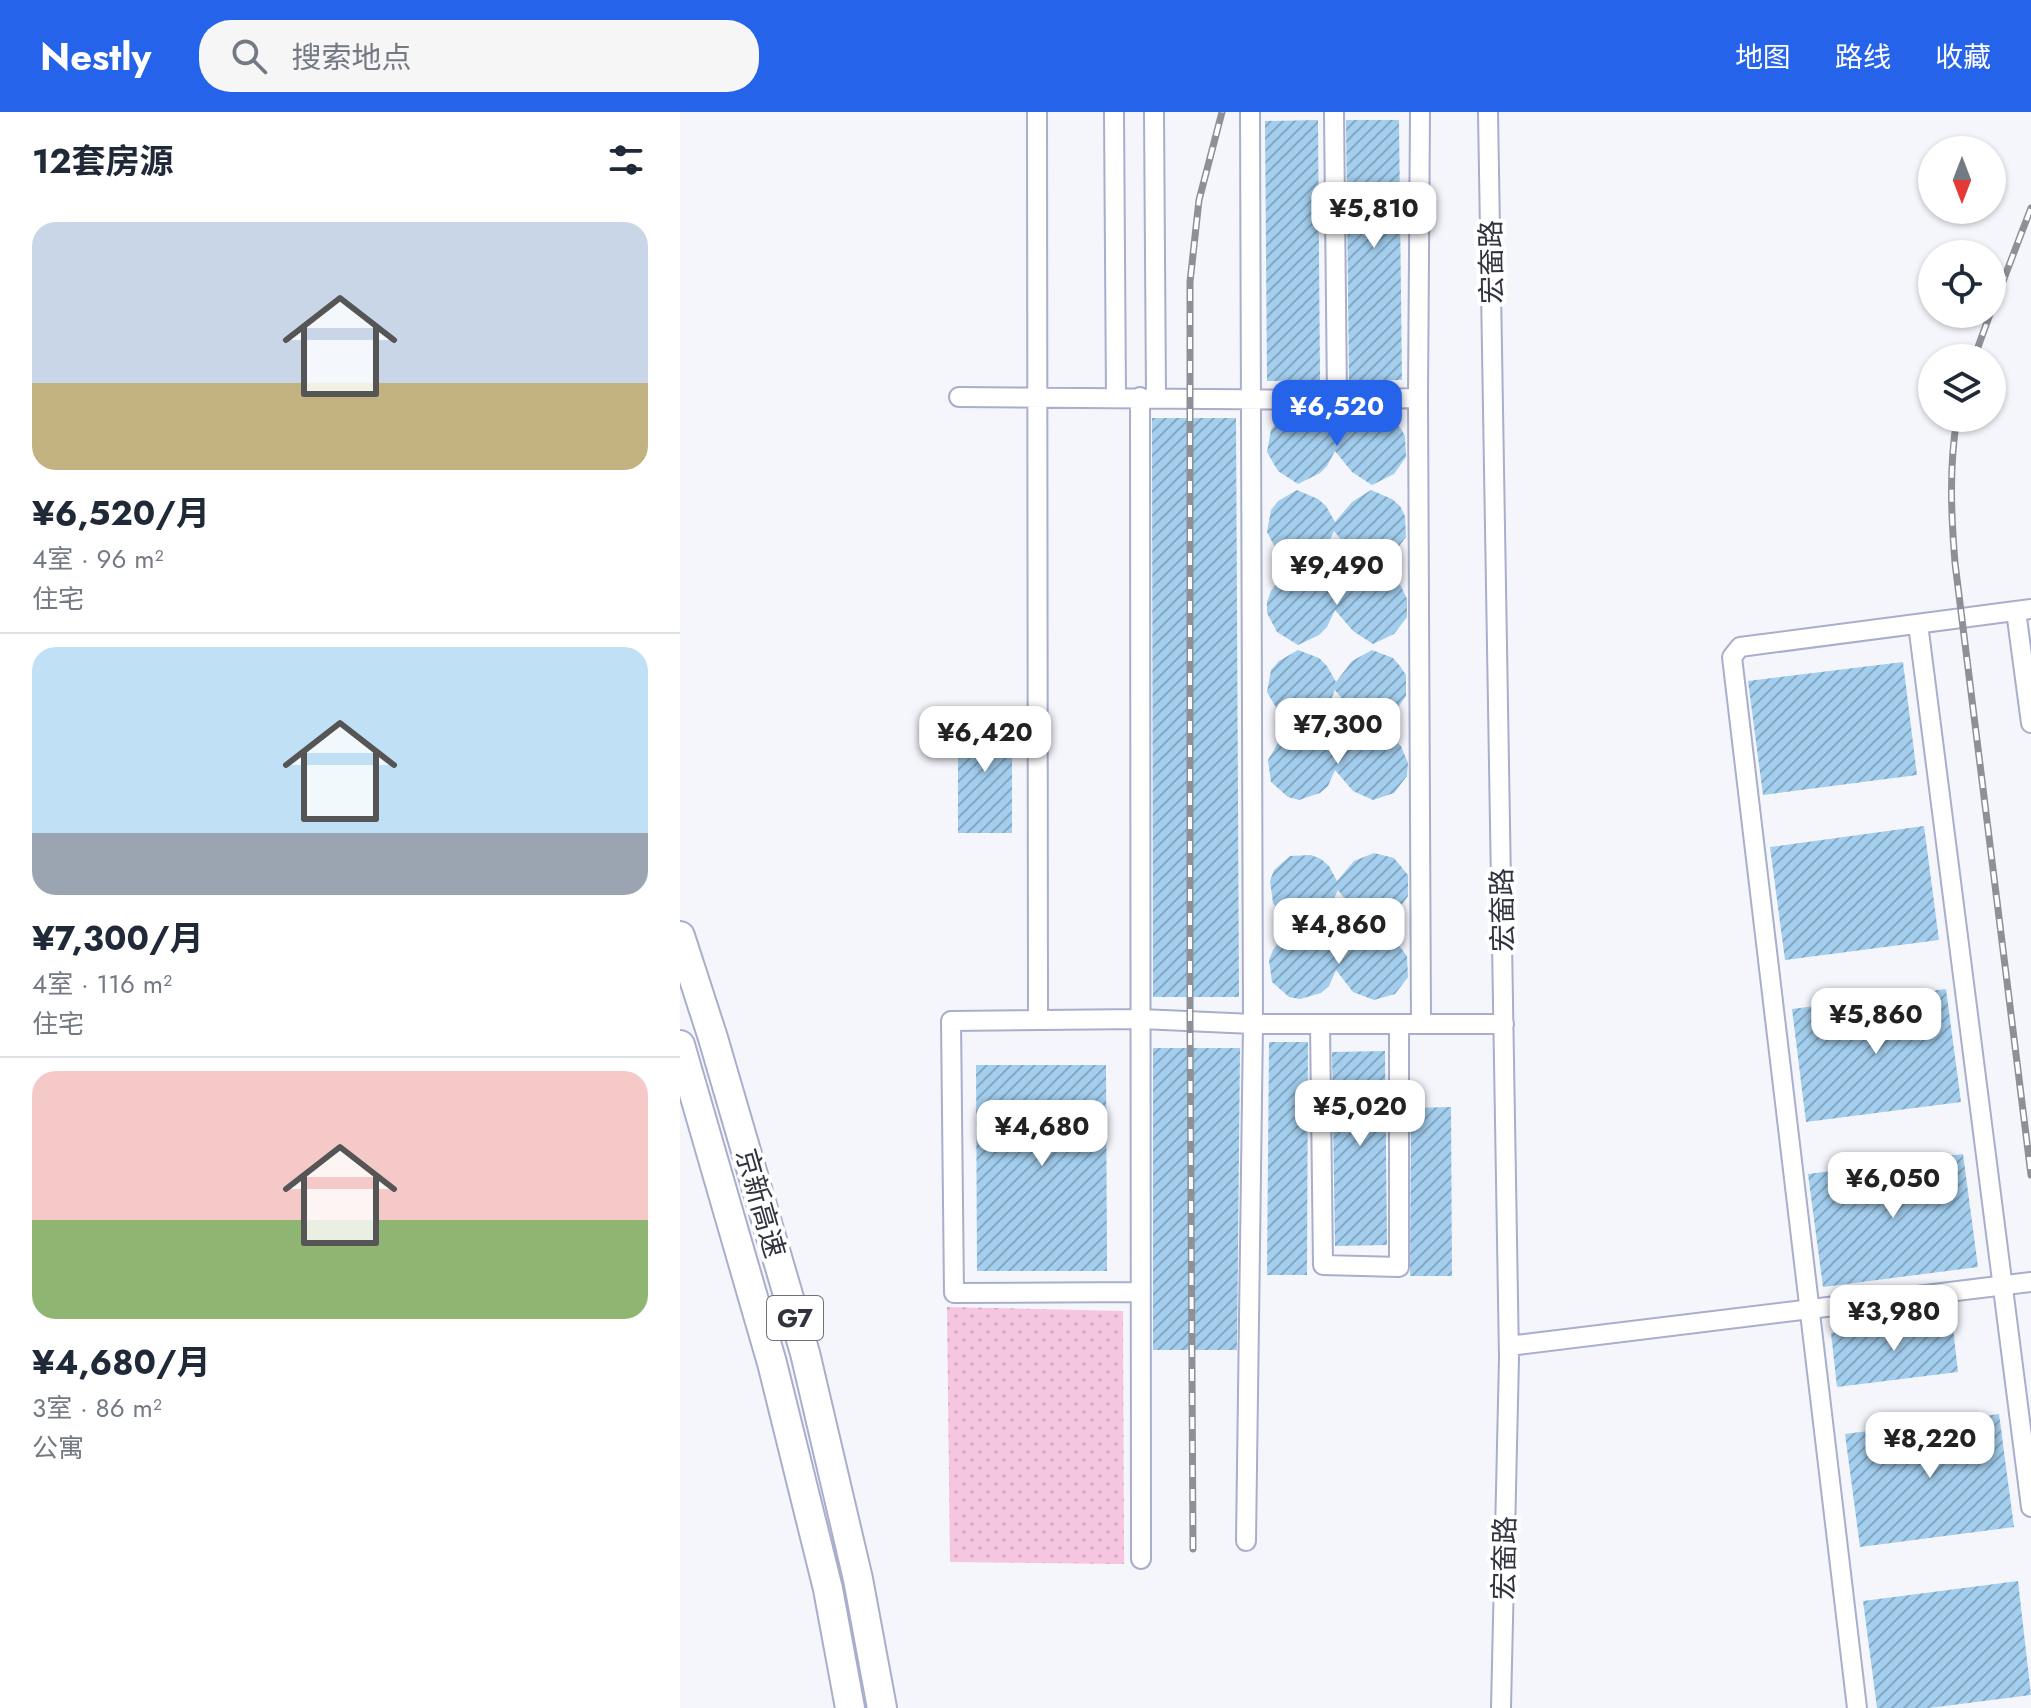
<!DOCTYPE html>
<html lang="zh">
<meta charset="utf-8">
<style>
:root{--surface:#fff;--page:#f6f6f7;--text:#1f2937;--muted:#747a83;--line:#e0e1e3;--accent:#2563eb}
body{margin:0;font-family:Jost,"Noto Sans SC",sans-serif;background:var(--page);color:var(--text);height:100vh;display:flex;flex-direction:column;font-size:30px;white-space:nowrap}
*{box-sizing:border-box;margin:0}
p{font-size:26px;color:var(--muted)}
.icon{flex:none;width:44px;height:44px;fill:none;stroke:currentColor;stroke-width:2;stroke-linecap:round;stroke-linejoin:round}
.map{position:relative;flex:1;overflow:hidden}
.side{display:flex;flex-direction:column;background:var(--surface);width:680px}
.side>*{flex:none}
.needle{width:52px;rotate:180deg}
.tools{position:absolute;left:1238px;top:24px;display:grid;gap:16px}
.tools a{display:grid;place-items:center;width:88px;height:88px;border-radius:50%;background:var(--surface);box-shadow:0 2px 6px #0004;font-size:40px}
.price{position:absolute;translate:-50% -68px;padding:0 18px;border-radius:16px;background:#fff;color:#222;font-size:26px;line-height:52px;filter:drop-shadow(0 2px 4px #0008)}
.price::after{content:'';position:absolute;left:50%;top:48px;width:24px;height:18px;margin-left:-12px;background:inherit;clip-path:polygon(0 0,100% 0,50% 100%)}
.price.active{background:var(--accent);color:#fff}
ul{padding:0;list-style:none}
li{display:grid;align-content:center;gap:16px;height:424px;padding:0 32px}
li+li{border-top:2px solid var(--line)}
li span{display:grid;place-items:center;height:248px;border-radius:24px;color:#555}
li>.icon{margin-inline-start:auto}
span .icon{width:144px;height:144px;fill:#fffc;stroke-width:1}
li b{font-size:34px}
h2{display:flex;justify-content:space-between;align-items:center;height:96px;padding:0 32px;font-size:34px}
header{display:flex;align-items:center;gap:48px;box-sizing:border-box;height:112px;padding:0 40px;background:var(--accent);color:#fff}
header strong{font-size:38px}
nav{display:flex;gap:44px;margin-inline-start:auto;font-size:28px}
.search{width:560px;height:72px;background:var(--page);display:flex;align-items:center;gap:20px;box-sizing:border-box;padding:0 28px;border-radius:32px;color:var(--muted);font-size:30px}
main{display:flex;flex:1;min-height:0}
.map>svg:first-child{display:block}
.grass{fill:url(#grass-dots)}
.building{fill:url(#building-hatch)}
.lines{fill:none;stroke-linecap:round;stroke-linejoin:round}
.minor-casing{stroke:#a8aecb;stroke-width:22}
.highway-casing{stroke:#a8aecb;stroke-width:32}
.minor{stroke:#fff;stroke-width:18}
.highway{stroke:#fff;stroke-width:28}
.rail-casing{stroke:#8e9098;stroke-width:7}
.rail{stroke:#fff;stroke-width:4;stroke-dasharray:12;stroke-linecap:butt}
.labels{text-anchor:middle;stroke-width:8;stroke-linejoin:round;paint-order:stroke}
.shield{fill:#fff;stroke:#6f7179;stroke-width:2}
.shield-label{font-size:26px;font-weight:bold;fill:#31343f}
.street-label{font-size:28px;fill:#31343f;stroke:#fff}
</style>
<header>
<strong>Nestly</strong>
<div class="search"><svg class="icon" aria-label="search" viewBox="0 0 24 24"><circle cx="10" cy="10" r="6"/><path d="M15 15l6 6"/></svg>搜索地点</div>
<nav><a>地图</a><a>路线</a><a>收藏</a></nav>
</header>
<main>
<section class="side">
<h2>12套房源<svg class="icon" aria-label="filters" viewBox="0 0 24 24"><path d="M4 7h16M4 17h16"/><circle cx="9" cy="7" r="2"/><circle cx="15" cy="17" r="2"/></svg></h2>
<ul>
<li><span style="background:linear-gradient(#c9d6e8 65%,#c2b280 0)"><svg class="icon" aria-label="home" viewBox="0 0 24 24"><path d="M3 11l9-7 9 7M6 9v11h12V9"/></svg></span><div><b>¥6,520/月</b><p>4室 · 96 m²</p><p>住宅</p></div></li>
<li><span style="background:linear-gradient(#bfe0f5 75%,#9aa5b1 0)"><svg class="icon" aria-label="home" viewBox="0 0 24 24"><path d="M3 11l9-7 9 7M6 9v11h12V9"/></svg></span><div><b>¥7,300/月</b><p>4室 · 116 m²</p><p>住宅</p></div></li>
<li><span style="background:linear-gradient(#f6c9c9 60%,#8fb573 0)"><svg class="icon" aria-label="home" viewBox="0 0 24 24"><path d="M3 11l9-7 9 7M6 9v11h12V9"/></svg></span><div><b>¥4,680/月</b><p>3室 · 86 m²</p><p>公寓</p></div></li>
</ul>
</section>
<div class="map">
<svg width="1351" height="1596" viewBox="0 0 1351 1596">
<defs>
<pattern id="grass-dots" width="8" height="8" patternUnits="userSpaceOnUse" patternTransform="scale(2)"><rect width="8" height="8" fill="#f6c6e0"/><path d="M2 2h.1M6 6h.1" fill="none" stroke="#d3abc1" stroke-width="1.8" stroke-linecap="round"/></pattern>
<pattern id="building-hatch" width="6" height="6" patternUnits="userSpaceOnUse" patternTransform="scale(2)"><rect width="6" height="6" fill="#a3ceee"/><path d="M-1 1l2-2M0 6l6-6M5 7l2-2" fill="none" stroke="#85a8c2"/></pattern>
</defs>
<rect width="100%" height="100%" fill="#f5f6fc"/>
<path class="grass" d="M 267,1195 L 443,1199 L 444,1452 L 270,1450 Z"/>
<path class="building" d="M 638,8 L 640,268 L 587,269 L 585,9 Z
M 666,8 L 719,8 L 722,268 L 669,268 Z
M 618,302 L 638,307 L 646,314 L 655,330 L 672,310 L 681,304 L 702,303 L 720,315 L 725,324 L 726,345 L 714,362 L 692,373 L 672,360 L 655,339 L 647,354 L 640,361 L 618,372 L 598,359 L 587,340 L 591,318 L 598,309 Z
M 472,306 L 556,306 L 559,885 L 473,885 Z
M 617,378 L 638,387 L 646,394 L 655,410 L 672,390 L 691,378 L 712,387 L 720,394 L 725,404 L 726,425 L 713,442 L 692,452 L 671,440 L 654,419 L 647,434 L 639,442 L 617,452 L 597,439 L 587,420 L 591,398 L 598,389 Z
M 618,458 L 638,468 L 646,475 L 655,491 L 673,469 L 692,458 L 713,467 L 721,474 L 727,487 L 727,505 L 714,522 L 693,532 L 673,519 L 655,498 L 647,515 L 639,523 L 618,533 L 597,520 L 587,501 L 587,490 L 591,479 L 598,470 Z
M 618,538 L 639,546 L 647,554 L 656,570 L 672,549 L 692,538 L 713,546 L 720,554 L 726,563 L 726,584 L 714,601 L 692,612 L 672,599 L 655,578 L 648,594 L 640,601 L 619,612 L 598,599 L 587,580 L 591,558 L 599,549 Z
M 1223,550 L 1237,663 L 1083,683 L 1068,569 Z
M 278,603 L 332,603 L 332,721 L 278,721 Z
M 618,618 L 639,627 L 647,634 L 656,650 L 673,629 L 692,618 L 713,627 L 721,634 L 728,651 L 727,664 L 714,681 L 693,688 L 673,679 L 655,658 L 648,674 L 640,681 L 619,688 L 608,685 L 591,670 L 588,648 L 599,629 Z
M 1244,714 L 1259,828 L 1105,848 L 1090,735 Z
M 694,741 L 714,746 L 728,763 L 728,784 L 716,801 L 694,812 L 674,799 L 658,778 L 650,794 L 642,802 L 621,812 L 600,800 L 593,791 L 590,769 L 594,758 L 610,744 L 631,743 L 641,747 L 649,754 L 657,769 L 674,749 Z
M 619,817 L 640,826 L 648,834 L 657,850 L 674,830 L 693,818 L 714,827 L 727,844 L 728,865 L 715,882 L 694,888 L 673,880 L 656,858 L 649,874 L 641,881 L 620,887 L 609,885 L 592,870 L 589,848 L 593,838 L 600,829 Z
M 1266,877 L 1281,990 L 1126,1010 L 1112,897 Z
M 589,930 L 628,930 L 627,1163 L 587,1163 Z
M 473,936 L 560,936 L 557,1238 L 473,1238 Z
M 705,939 L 707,1133 L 655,1134 L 652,940 Z
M 296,953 L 426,953 L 427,1159 L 297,1159 Z
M 771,995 L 772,1164 L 730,1164 L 731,996 Z
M 1283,1042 L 1298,1155 L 1143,1175 L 1128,1062 Z
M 1272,1207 L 1278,1260 L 1157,1275 L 1151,1221 Z
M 1319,1302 L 1334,1415 L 1180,1435 L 1165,1322 Z
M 1338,1469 L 1351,1583 L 1249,1596 L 1197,1596 L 1183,1489 Z"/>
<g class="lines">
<defs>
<path id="minor" d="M 357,0 L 358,908
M 434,0 L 436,286
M 474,0 L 476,285
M 654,0 L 657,288
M 740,0 L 738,286 L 741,912
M 808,0 L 829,1246 L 821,1596
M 279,285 L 657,288 L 738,286
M 460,285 L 461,1447
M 1336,499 L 1351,611
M 1238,512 L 1351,1395
M 640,912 L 643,1153 L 719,1155 L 719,912
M 460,1180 L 274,1181 L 271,909 L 461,907 L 573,912 L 824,912
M 829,1234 L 1351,1170
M 566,1429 L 573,912 L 570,0
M 1177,1596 L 1052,545 L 1060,535 L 1351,497"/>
<path id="highway" d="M 0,824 L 33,926 L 125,1241 L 178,1467 L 202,1596
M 0,933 L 92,1251 L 148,1477 L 170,1596"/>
</defs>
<use href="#minor" class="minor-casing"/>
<use href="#highway" class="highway-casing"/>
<use href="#minor" class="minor"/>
<use href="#highway" class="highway"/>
<defs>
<path id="rail" d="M 1312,198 L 1351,96
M 1294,246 L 1310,202
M 1277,306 C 1269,355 1271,401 1275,451 L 1351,1063
M 513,1437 L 510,908 L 510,170 L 519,88 L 542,0"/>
</defs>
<use href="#rail" class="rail-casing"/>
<use href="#rail" class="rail"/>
</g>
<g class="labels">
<rect class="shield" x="87" y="1184" width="56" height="44" rx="6"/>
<g class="shield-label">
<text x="115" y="1215">G7</text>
</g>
<g class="street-label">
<text transform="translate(811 150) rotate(-91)" y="10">宏奤路</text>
<text transform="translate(822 798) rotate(-91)" y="10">宏奤路</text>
<text transform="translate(81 1091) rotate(74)" y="10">京新高速</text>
<text transform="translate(824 1446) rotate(-89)" y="10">宏奤路</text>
</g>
</g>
</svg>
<div class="tools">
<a><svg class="needle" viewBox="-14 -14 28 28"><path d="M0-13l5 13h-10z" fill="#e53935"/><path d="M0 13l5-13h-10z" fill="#747a83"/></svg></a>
<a><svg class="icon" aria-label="locate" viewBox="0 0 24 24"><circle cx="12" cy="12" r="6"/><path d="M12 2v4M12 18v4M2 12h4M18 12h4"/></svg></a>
<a><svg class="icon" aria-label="layers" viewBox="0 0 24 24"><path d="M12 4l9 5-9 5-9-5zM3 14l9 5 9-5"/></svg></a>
</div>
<b class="price" style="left:694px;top:138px">¥5,810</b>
<b class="price active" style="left:657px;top:336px">¥6,520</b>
<b class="price" style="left:657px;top:495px">¥9,490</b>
<b class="price" style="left:658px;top:654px">¥7,300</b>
<b class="price" style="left:305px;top:662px">¥6,420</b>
<b class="price" style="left:659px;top:854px">¥4,860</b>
<b class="price" style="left:1196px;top:944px">¥5,860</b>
<b class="price" style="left:680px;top:1036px">¥5,020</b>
<b class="price" style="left:362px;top:1056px">¥4,680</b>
<b class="price" style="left:1213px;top:1108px">¥6,050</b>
<b class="price" style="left:1214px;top:1241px">¥3,980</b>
<b class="price" style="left:1250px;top:1368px">¥8,220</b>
</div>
</main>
